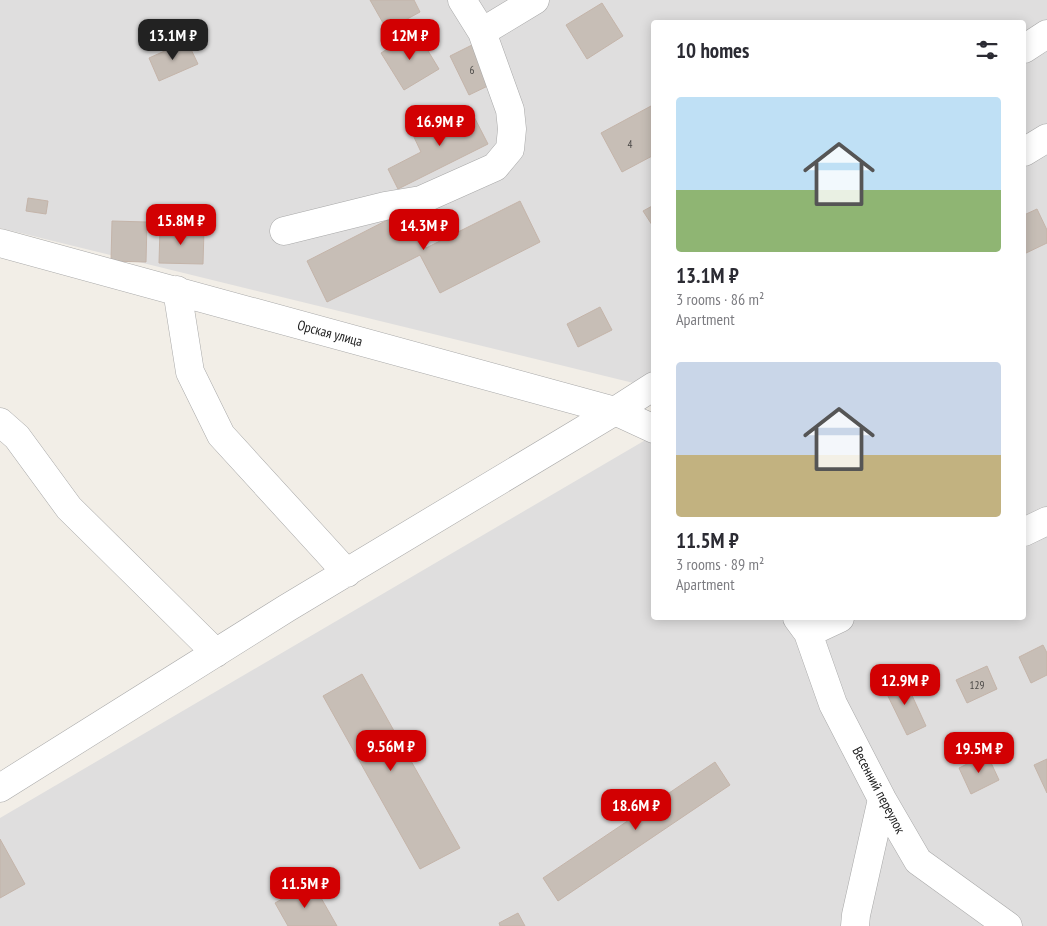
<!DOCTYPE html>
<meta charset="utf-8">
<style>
:root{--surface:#fff;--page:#f2f2f3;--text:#2b2b33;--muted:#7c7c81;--accent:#d20002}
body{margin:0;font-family:"PT Sans Narrow",sans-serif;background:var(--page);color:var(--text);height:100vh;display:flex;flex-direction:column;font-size:19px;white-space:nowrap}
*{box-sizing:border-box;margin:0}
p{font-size:16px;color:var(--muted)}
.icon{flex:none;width:28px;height:28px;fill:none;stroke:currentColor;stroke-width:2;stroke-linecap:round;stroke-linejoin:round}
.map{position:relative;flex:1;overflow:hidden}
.drawer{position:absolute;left:651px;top:20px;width:375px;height:600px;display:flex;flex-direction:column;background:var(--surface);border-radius:5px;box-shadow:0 2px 12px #0003}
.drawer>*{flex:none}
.price{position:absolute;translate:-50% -42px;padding:0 11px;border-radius:10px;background:var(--accent);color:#fff;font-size:16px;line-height:32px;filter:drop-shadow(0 1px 2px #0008)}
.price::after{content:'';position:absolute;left:50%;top:30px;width:15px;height:11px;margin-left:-8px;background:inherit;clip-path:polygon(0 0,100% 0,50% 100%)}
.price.on{background:#222;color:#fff}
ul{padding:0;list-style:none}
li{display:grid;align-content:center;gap:10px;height:265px;padding:0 25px}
li span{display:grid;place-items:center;height:155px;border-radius:5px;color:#555}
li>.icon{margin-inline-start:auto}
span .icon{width:90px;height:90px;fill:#fffc;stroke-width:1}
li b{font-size:21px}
h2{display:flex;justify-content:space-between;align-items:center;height:60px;padding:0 25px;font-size:21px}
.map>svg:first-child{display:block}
.residential{fill:#dfdede}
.building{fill:#c7beb6;stroke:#c4b4a9}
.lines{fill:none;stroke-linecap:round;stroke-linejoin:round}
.minor-casing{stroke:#a8a8a8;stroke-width:29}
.minor{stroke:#fff;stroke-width:28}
.labels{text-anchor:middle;stroke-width:5;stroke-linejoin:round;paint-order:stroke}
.number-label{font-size:11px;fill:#4a4846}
.street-label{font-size:14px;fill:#212121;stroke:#fff}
</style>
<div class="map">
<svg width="1047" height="926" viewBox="0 0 1047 926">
<rect width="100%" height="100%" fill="#f2eee7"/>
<path class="residential" d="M 0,0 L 1047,0 L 1047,926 L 0,926 L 0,818 L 654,435 L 654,618 L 1024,618 L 1024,22 L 654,22 L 654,388 L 0,228 Z"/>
<path class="building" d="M 370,0 L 414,0 L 420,12 L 387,30 Z
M 602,3 L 623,36 L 587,59 L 566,25 Z
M 416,31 L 439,69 L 404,90 L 381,53 Z
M 187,41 L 198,64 L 159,81 L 149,58 Z
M 474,44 L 494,83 L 469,95 L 450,56 Z
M 651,106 L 654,111 L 654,155 L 622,172 L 601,133 Z
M 469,107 L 488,144 L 398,189 L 388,169 L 421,152 L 413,135 Z
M 28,198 L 48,201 L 46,214 L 26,211 Z
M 520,201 L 540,242 L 440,293 L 420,255 L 327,302 L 307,261 L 407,210 L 426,248 Z
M 654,205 L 654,228 L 643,211 Z
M 1037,209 L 1047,230 L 1047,243 L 1024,254 L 1024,215 Z
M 112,221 L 147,222 L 146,262 L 111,261 Z
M 160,228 L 204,230 L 203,264 L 159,263 Z
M 600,307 L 612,330 L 578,347 L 567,324 Z
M 1043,645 L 1047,653 L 1047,675 L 1031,683 L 1019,657 Z
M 987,666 L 997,689 L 967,703 L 956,680 Z
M 362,674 L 460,848 L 420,869 L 323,696 Z
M 904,678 L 926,726 L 907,735 L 884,688 Z
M 987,754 L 999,780 L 971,794 L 959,768 Z
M 1047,759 L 1047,793 L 1034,765 Z
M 715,762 L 730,785 L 558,901 L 543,878 Z
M 0,839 L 25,884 L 0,898 Z
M 312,882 L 337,926 L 288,926 L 275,903 Z
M 518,913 L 525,926 L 500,926 L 499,923 Z"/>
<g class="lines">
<defs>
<path id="minor" d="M 482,32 L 535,0
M 1024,49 L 1047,34
M 1024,152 L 1047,138
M 284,231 L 385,206 L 421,200 L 495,167 L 510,149 L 512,129 L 510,110 L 482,32 L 462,0
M 0,243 L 615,411 L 654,429
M 177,290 L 190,372 L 221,435 L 347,573
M 0,422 L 17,437 L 69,508 L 216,653
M 1024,532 L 1047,521
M 797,618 L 808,633 L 833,704 L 882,799 L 918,861 L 1008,926
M 808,633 L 840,618
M 0,788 L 287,608 L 615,411 L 654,386
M 855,926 L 856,915 L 882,799"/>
</defs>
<use href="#minor" class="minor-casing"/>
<use href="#minor" class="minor"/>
</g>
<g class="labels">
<g class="number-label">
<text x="472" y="74">6</text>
<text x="630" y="148">4</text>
<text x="977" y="689">129</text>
</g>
<g class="street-label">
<text transform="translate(330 333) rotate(15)" y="5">Орская улица</text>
<text transform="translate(879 790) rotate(62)" y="5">Весенний переулок</text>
</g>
</g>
</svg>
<b class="price on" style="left:173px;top:61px">13.1M ₽</b>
<b class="price" style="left:410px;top:61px">12M ₽</b>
<b class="price" style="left:440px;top:147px">16.9M ₽</b>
<b class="price" style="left:181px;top:246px">15.8M ₽</b>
<b class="price" style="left:424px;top:251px">14.3M ₽</b>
<b class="price" style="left:905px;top:706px">12.9M ₽</b>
<b class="price" style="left:391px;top:772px">9.56M ₽</b>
<b class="price" style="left:979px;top:774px">19.5M ₽</b>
<b class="price" style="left:636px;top:831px">18.6M ₽</b>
<b class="price" style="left:305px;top:909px">11.5M ₽</b>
<section class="drawer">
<h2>10 homes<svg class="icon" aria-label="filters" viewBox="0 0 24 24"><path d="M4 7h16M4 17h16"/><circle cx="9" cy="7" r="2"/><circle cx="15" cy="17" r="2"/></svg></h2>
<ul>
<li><span style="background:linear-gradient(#bfe0f5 60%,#8fb573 0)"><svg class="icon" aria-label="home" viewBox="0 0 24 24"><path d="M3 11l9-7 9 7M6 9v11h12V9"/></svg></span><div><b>13.1M ₽</b><p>3 rooms · 86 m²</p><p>Apartment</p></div></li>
<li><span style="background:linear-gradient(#c9d6e8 60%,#c2b280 0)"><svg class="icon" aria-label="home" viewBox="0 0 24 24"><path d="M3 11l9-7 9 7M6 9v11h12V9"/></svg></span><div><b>11.5M ₽</b><p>3 rooms · 89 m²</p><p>Apartment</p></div></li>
</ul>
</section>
</div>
